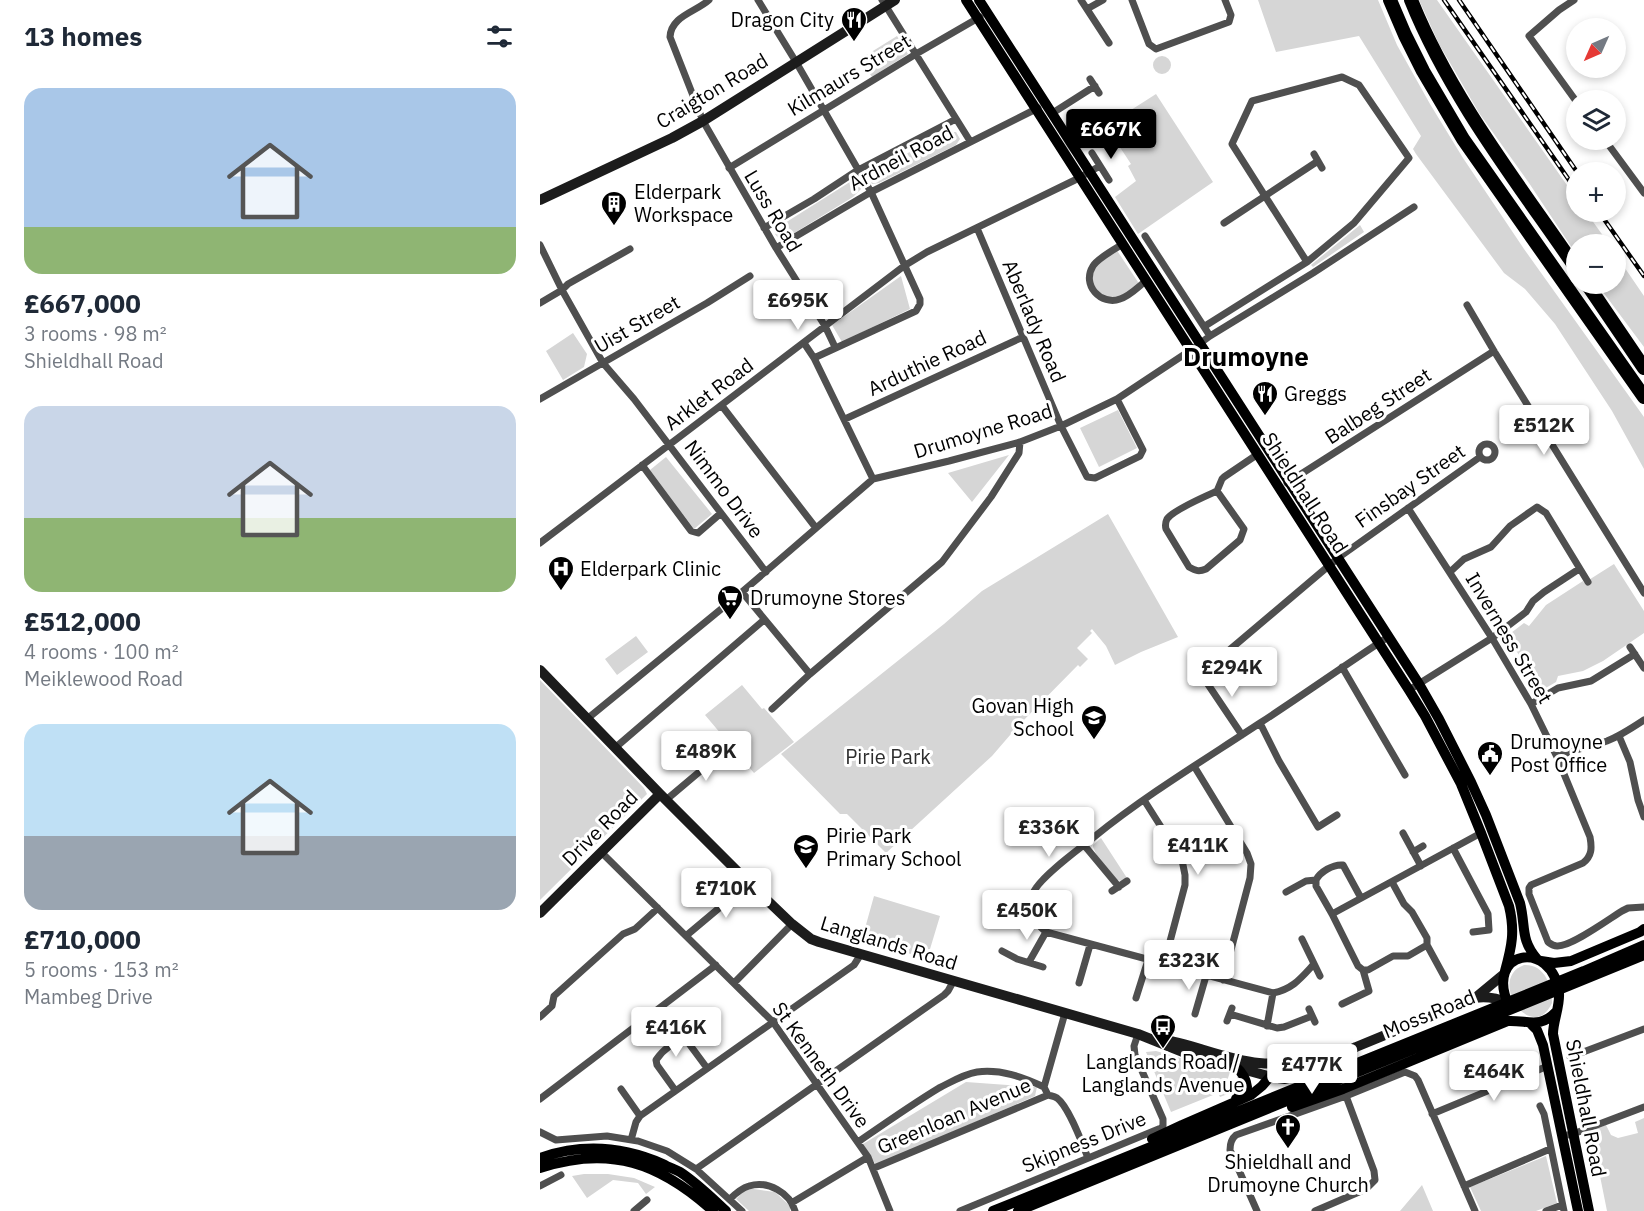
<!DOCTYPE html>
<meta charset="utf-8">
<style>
:root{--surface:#fff;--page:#f2f2f3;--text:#1f2937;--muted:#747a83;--accent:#000}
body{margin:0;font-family:"IBM Plex Sans",sans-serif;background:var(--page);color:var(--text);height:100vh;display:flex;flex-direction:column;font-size:22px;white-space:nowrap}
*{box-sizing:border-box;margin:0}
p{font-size:20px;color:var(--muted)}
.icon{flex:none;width:33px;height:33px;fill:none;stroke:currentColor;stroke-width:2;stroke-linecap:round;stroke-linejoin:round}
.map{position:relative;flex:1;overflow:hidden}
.details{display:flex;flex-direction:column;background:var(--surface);width:540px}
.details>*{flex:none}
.needle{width:39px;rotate:225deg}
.tools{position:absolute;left:1026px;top:18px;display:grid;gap:12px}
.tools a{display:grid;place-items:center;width:60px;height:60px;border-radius:50%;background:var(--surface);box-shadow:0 3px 9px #0003;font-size:30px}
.price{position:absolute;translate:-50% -51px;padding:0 14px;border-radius:6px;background:#fff;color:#222;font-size:20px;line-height:39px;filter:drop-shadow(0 2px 3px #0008)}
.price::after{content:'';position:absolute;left:50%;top:36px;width:18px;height:14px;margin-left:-9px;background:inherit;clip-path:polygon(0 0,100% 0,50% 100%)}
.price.current{background:var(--accent);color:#fff}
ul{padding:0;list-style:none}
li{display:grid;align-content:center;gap:12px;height:318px;padding:0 24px}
li span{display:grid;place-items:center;height:186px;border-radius:18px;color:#555}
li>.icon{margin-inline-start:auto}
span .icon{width:108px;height:108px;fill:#fffc;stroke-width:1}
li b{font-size:26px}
h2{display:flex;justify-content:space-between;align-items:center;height:72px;padding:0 24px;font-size:26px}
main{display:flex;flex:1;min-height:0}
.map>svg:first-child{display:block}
.green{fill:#d6d6d6}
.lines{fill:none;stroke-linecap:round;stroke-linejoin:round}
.street{stroke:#4f4f4f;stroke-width:7}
.secondary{stroke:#1c1c1c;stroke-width:10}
.primary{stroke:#000;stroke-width:10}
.highway{stroke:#000;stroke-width:14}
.rail-casing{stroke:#000;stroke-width:4.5}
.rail{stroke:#fff;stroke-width:2;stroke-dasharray:7;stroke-linecap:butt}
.labels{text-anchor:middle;stroke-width:6;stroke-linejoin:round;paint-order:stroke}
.poi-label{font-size:20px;fill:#000;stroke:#fff;text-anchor:start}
.street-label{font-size:20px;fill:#000;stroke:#fff}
.park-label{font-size:20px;fill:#2d2d2d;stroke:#fff}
.district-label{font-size:26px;font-weight:bold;fill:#000;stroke:#fff}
</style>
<main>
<section class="details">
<h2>13 homes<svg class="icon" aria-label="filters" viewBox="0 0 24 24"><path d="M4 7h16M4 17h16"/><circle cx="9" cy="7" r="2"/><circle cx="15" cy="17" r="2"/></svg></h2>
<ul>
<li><span style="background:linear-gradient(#a9c7e8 75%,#8fb573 0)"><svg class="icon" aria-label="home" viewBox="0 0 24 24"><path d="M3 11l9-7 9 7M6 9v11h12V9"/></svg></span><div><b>£667,000</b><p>3 rooms · 98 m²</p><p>Shieldhall Road</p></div></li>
<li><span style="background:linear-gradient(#c9d6e8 60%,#8fb573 0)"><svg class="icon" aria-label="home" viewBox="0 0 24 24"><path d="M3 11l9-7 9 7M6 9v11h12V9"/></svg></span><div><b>£512,000</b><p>4 rooms · 100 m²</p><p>Meiklewood Road</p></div></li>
<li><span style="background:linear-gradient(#bfe0f5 60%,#9aa5b1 0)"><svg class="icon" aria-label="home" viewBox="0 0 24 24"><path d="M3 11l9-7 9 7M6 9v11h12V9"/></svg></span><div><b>£710,000</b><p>5 rooms · 153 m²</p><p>Mambeg Drive</p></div></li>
</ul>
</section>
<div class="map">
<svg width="1104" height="1211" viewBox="0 0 1104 1211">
<rect width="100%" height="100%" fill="#fff"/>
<path class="green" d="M 718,0 L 838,0 L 857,45 L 890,104 L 923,158 L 984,249 L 1104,417 L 1104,469 L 1072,411 L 1015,324 L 985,289 L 964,273 L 876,154 L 873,149 L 881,136 L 819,36 L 736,52 Z
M 879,0 L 897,0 L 1036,198 L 1036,212 L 1046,212 L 1069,244 L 1036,244 L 1036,254 L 989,183 L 939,113 L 899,44 Z
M 357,36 L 368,54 L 332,77 L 320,59 Z
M613 65a9 9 0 1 1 18 0a9 9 0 1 1-18 0Z
M 616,94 L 673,182 L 598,234 L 575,197 L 596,181 L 588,166 L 591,164 L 566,126 Z
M 412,132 L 416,132 L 420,139 L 416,145 L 339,183 L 332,184 L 328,176 L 332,170 Z
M 313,180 L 319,181 L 322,188 L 313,197 L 246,238 L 239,239 L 235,234 L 237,228 Z
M 820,225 L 824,232 L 773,267 L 771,265 Z
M 576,249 L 600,285 L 582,299 L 569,301 L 551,287 L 554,264 Z
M 1076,255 L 1104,296 L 1104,347 L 1057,284 L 1076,284 Z
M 361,276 L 370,309 L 302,342 L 292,325 Z
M 33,333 L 47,354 L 44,367 L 23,380 L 6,351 Z
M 578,410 L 597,448 L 559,467 L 540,428 Z
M 469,455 L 432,502 L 408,473 Z
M 126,457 L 172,514 L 154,529 L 110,470 Z
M 568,514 L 638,637 L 601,652 L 575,665 L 566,646 L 552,629 L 550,631 L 552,633 L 537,648 L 548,659 L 540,667 L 538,665 L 477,727 L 452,756 L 346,853 L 307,814 L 300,814 L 241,754 L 404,624 L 442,591 Z
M 1074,564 L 1104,611 L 1104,633 L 1063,661 L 1043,671 L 1018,676 L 1016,682 L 997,693 L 993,693 L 990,689 L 991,688 L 991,686 L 996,682 L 967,636 L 984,623 L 989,626 L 1006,605 L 1043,581 L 1044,583 Z
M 96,636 L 108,652 L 77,675 L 65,659 Z
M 0,680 L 104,788 L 107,794 L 0,900 Z
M 202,685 L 222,709 L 224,708 L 254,742 L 214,773 L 165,715 Z
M 561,838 L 587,878 L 582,881 L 577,880 L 557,856 L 553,847 L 553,845 Z
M 334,896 L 400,916 L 387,959 L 322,939 Z
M 984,965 C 1005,964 1012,986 1012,1003 C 992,1046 946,979 984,965 Z
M 616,1051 L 690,1072 L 687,1081 L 695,1083 L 698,1076 L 703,1088 L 680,1097 L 678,1093 L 631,1112 L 606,1052 Z
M 426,1082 L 497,1087 L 495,1096 L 336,1165 L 323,1144 Z
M 1104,1118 L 1104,1211 L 1067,1211 L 1051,1131 L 1066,1125 L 1071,1135 L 1078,1138 L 1098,1133 L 1095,1122 Z
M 1006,1156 L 1017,1203 L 996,1211 L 941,1211 L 930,1187 Z
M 44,1174 L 68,1174 L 94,1178 L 115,1187 L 106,1194 L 98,1183 L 73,1180 L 47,1198 L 32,1176 Z
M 882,1185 L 893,1211 L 860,1211 Z
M 207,1188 L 235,1192 L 250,1206 L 250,1211 L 209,1211 L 196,1199 Z"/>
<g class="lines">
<path class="street" d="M 169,0 C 156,12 131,16 130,37 L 163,121 L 236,248 L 285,326 L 295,347
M 218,0 L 256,62 L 331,192 L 380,299 L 380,304 L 376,311 L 274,358
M 342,0 L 430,141
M 541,0 L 569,43
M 592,0 L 609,44 L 616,49 L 689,22 L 691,15 L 685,0
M 1034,0 L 1019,10 L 989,36 L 1036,101
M 547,9 L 563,0
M 550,79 L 559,93
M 511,114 L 555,86
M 1065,140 L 1104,193
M 552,153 L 569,180
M 774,154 L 782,168
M 189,168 L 376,54 L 440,17
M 684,223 L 778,161
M 224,228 L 274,199 L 318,170 L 416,119
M 437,228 L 521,426 L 547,477 L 555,478 L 600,456 L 603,450 L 577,399
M 605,236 L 670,336
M 583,244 C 575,249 558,258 553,266 C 541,285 561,306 580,299 C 590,296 599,286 607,280
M 0,245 L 22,290 L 63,363 L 94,399 L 226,572
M 236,248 L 331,192 L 498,108
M 0,303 L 22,290 L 28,284 L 90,249
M 927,305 L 954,351 L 1104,593
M 665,326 L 767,262 L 814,223 L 869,158 L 819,85 L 802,77 L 712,101 L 692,144 L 767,262
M 264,343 L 274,358 L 333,479
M 0,399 L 167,303 L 210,276
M 182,406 L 276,528
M 305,419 L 483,337
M939 452a8 8 0 1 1 16 0a8 8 0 1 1-16 0Z
M 102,465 L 151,531 L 158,533 L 181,513
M 747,483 L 954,351
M 677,491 C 666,496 633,510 627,519 C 625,523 625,525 626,529 L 649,567 C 656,571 659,572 666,569 L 700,540 L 704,529 L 677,491 L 682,479 L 684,477 L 718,454
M 868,508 L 952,638 L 991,704 L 1017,757 L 1050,837 C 1052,848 1052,856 1043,863 L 991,885 L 989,888 L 989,894 L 1008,942 C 1012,945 1013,946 1017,946 C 1031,947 1069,919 1082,911 L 1088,908 L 1104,907
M 0,543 L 364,266 L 387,252 L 535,180 L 560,166
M 910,572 L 924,559 L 951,547 L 970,526 L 997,507 L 1006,513 L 1048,582
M 202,592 L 270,674
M 1090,647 L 1104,668
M 802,667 L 865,775
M 869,690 L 952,638 L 986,612 L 993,601 L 1004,592 L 1039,569
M 991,704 L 1018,688 L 1051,681 L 1095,654
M 232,709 L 270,674 L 402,562 L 451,497 L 479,453 L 480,442
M 47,719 L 202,592 L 333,479 L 409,461 L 480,442 L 521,426 L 577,399 L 651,350 L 670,336 L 773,273 L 874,207
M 720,723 L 739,761 L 778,827 L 797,815
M 702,735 L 661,674 L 798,558 L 940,457
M 1079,736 L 1090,762 L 1098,800 L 1104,817
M 76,747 L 224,620
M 1017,757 C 1033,749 1050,747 1067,741 C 1080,736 1092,728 1104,720
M 654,766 L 707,853 L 711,864 L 710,878 L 683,980
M 126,800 L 190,746
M 604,800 L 642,860 L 645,875 L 645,885 L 624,964
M 863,833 L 881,866
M 544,845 L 579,887
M 913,848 L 948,914 L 949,930 L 933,932
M 61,852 L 233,1022 L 328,1157 L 350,1211
M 873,852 L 883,846
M 776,880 L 776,886 L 792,914 L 818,966 L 823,970 L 829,991 L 802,1004
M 852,882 L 864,904 L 872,912 L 887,938 L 887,945 L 905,978
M 572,891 L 587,881
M 746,892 L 766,881 L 776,880 C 780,872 793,864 803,865 L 821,898
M 792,914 L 941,833
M 147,935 L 209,883
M 762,939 L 780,976
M 462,951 L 477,959 L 503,967
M 489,962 L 506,932
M 774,964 C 761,978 753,989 733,993 L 506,932 C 493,922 485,903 496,888 C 507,872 538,850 554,837 C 606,795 664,760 720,723 C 763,695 805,665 848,637
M 823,970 L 828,970 L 853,956 L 868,956 L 887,945
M 194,983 L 252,924
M 539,983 L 550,945
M 596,998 L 608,960
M 769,1009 L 775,1022
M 525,1013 L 504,1087 L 508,1095 C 511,1096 514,1096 517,1098 C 529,1107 542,1143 548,1158
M 655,1014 L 666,976
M 690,1014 L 737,1028 L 744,1027 L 772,1016
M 0,1017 L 12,1006 L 14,996 L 83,934 L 95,929 L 118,908
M 687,1021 L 692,1008
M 727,1026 L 733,993
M 1030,1057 L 1104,1029
M 81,1089 L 100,1116
M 135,1090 L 117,1065 L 116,1060 C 122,1051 135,1039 147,1041 L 167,1068
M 0,1099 L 176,965
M 1000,1106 L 1004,1114 L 1024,1211
M 892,1114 L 1003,1068 L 1008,1067
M 0,1132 L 16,1140 L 67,1136 L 98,1141 L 127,1151 L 156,1169 L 202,1211
M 1022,1136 L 1033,1134 L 1104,1107
M 91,1140 L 96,1122 L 100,1116 L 314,965 L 321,954
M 318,1142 C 344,1124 371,1105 399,1088 C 411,1082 424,1074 437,1072 C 461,1069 483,1077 504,1087
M 334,1168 L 508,1095
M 156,1169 L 404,995 L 408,991 L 413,982
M 0,1186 L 21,1175
M 924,1186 L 1010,1149
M 190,1199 C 195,1194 202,1188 209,1186 C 228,1180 250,1193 255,1211
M 253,1202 L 328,1157
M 94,1211 L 107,1200
M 420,1211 L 621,1128 L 623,1126 L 623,1119 L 595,1055 L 594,1046 L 598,1034
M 717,1211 L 690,1150 C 690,1144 691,1139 696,1135 L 806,1096 L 865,1072 L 875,1076 L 878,1080 L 935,1211
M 775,1211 L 826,1189 L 835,1180 L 834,1171 L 806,1096
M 1006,1211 L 1022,1205"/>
<path class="secondary" d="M 0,200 L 132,138 L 163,121 L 355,0
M 0,670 L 120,794 L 209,883 L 252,924 L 271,939 L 279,942 L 598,1034 L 648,1054 L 731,1077 L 745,1079 L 757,1076 L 816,1047 L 935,998 L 964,974
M 0,913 L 120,794
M 935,998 C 947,996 957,998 968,1003
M 620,1039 C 653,1044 685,1060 719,1063 C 740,1065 762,1061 784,1058"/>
<path class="primary" d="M 426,0 L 869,690 L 885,716 L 921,784 L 941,833 L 969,906 C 975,931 972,946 965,971
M 439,0 L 879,684 L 899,719 L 931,782 L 946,815 L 980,903 C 986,927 980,939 997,959
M 1001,961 L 1014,963 L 1031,961 L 1100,932 L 1104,929
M 969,1006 C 943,950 1012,938 1019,993 C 1020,1007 1013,1021 1013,1034 L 1049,1211
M 990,1023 L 997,1030 L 1003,1045 L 1038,1211
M 695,1066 C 702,1072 706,1078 707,1087 L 696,1099
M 752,1107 L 803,1089 L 968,1021 C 988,1020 1000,1029 1016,1012
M 612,1139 L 642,1125 L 711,1095 L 722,1086 L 742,1063
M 0,1158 C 42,1143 82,1146 123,1164 C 128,1167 134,1169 140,1172 C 157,1183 172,1198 186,1211
M 0,1168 C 70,1145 120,1163 173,1211
M 453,1211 L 1044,971 L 1104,945
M 478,1211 L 1104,955"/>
<path class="highway" d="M 850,0 L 865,35 L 883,71 L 923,139 L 1104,397
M 871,0 C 910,97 977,182 1036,268
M 1047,284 L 1104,368"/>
<defs>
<path id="rail" d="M 904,0 L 1036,190
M 919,0 L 1037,172
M 1059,212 L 1104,276"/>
</defs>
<use href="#rail" class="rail-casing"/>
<use href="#rail" class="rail"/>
</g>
<defs>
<symbol id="restaurant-pin" viewBox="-11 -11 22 30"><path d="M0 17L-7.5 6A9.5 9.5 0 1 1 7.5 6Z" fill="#000" stroke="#fff"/><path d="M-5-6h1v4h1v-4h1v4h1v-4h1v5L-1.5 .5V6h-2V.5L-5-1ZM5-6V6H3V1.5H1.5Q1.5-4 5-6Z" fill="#fff"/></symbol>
<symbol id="building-pin" viewBox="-11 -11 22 30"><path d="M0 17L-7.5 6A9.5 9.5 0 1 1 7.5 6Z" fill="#000" stroke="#fff"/><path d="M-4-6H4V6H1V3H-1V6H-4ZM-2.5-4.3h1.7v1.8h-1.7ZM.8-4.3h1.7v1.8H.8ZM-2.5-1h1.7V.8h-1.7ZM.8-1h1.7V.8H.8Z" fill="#fff"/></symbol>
<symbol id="hospital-pin" viewBox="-11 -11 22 30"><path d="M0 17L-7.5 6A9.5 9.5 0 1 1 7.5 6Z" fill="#000" stroke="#fff"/><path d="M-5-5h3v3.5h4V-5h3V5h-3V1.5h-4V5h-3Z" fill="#fff"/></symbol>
<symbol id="supermarket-pin" viewBox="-11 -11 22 30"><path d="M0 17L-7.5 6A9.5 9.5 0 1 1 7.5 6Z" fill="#000" stroke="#fff"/><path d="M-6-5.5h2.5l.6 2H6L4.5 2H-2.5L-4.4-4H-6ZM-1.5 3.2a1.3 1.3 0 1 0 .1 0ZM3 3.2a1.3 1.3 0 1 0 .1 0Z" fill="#fff"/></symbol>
<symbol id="school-pin" viewBox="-11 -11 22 30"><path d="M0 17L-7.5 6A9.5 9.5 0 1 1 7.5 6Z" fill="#000" stroke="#fff"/><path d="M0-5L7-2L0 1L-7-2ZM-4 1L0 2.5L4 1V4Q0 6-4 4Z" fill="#fff"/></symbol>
<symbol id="civic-pin" viewBox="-11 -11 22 30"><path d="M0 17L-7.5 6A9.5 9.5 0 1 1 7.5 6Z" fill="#000" stroke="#fff"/><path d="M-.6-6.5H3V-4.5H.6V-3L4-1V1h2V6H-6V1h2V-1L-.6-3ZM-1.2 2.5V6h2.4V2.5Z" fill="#fff"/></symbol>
<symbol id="bus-pin" viewBox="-11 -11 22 30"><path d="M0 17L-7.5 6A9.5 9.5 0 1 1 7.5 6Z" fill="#000" stroke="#fff"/><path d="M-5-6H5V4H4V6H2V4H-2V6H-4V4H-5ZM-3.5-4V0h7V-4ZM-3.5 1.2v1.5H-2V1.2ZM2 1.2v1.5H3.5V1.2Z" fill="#fff"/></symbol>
<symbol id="church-pin" viewBox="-11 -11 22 30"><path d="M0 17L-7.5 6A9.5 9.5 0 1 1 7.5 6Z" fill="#000" stroke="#fff"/><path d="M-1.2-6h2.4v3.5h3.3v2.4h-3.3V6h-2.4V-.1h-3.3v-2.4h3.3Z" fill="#fff"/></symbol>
</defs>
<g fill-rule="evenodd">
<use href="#restaurant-pin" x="299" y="5" width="30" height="40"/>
<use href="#building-pin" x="59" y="189" width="30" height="40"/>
<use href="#restaurant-pin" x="710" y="379" width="30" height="40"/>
<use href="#hospital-pin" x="6" y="554" width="30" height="40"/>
<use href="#supermarket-pin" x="175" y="583" width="30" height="40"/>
<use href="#school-pin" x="539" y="703" width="30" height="40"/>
<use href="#civic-pin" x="935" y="739" width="30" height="40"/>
<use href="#school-pin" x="251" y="832" width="30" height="40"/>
<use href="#bus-pin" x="608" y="1012" width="30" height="40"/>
<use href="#church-pin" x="733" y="1112" width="30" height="40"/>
</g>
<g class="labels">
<g class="poi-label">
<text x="294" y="27" text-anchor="end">Dragon City</text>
<text x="94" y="199">Elderpark<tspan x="94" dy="23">Workspace</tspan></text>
<text x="744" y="401">Greggs</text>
<text x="40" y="576">Elderpark Clinic</text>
<text x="210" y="605">Drumoyne Stores</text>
<text x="534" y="713" text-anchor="end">Govan High<tspan x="534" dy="23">School</tspan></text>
<text x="970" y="749">Drumoyne<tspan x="970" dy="23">Post Office</tspan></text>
<text x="286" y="843">Pirie Park<tspan x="286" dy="23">Primary School</tspan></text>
<text x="623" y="1069" text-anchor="middle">Langlands Road /<tspan x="623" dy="23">Langlands Avenue</tspan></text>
<text x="748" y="1169" text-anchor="middle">Shieldhall and<tspan x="748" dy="23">Drumoyne Church</tspan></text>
</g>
<g class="street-label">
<text transform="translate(309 75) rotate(-31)" y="7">Kilmaurs Street</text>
<text transform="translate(172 91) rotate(-31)" y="7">Craigton Road</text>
<text transform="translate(361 158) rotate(-28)" y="7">Ardneil Road</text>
<text transform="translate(233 211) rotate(59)" y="7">Luss Road</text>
<text transform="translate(494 321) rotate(67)" y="7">Aberlady Road</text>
<text transform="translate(97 324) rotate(-30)" y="7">Uist Street</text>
<text transform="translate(387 363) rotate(-25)" y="7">Arduthie Road</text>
<text transform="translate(169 394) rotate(-37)" y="7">Arklet Road</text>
<text transform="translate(838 406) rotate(-33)" y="7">Balbeg Street</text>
<text transform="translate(443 431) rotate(-17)" y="7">Drumoyne Road</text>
<text transform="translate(870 486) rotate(-35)" y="7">Finsbay Street</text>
<text transform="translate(184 489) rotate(53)" y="7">Nimmo Drive</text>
<text transform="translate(765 493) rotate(57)" y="7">Shieldhall Road</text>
<text transform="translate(969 638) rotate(59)" y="7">Inverness Street</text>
<text transform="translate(60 828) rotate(-45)" y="7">Drive Road</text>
<text transform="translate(349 943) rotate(17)" y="7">Langlands Road</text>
<text transform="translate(889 1014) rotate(-22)" y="7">Moss Road</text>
<text transform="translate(281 1065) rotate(54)" y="7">St Kenneth Drive</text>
<text transform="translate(1046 1108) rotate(79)" y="7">Shieldhall Road</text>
<text transform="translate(414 1116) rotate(-23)" y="7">Greenloan Avenue</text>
<text transform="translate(544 1142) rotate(-22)" y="7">Skipness Drive</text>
</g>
<g class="park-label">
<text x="348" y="764">Pirie Park</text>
</g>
<g class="district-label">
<text x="706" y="366">Drumoyne</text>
</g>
</g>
</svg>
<div class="tools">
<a><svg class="needle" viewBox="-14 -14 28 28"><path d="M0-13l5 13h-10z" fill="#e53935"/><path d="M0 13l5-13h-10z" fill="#747a83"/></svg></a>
<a><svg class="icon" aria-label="layers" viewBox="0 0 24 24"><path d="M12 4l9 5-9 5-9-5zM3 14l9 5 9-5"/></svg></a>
<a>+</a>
<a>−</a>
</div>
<b class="price current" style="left:571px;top:160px">£667K</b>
<b class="price" style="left:258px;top:331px">£695K</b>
<b class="price" style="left:1004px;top:456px">£512K</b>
<b class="price" style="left:692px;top:698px">£294K</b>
<b class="price" style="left:166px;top:782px">£489K</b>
<b class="price" style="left:509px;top:858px">£336K</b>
<b class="price" style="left:658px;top:876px">£411K</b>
<b class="price" style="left:186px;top:919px">£710K</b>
<b class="price" style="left:487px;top:941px">£450K</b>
<b class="price" style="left:649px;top:991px">£323K</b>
<b class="price" style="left:136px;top:1058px">£416K</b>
<b class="price" style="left:772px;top:1095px">£477K</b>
<b class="price" style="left:954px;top:1102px">£464K</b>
</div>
</main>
